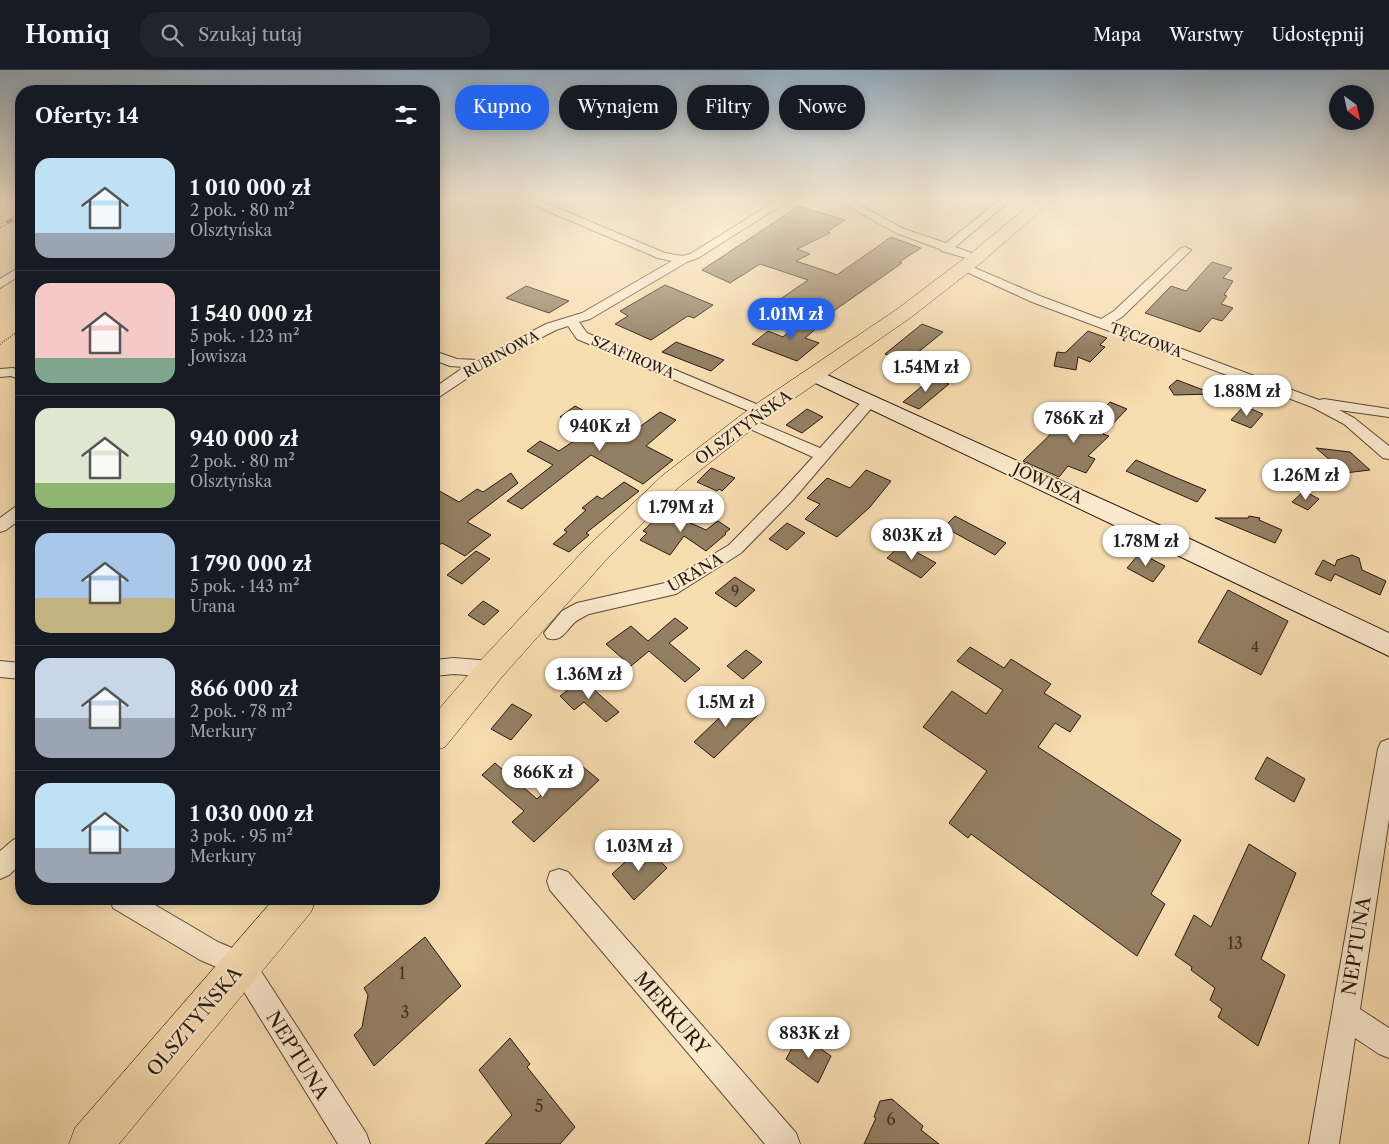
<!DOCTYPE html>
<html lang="pl">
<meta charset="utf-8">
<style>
:root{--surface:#171b24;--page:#20242c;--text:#f1f3f6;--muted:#9ea1a6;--line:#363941;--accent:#2563eb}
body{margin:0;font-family:"Libre Caslon Text",serif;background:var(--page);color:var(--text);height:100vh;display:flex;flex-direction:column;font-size:19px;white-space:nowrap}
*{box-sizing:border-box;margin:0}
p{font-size:16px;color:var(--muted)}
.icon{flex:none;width:28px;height:28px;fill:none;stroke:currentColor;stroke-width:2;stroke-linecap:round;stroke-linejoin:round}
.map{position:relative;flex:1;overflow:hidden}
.drawer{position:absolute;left:15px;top:15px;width:425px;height:820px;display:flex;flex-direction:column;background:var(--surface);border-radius:20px;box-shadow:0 2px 12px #0003}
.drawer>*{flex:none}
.top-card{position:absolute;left:455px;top:15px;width:475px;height:45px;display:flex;gap:10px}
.needle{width:32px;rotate:147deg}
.tools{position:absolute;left:1329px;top:15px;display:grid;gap:10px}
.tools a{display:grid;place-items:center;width:45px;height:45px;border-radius:50%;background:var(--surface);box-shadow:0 2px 12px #0003;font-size:25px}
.price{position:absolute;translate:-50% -42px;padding:0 11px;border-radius:18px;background:#fff;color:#222;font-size:16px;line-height:32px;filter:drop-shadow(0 1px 2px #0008)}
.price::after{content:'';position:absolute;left:50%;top:30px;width:15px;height:11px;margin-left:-8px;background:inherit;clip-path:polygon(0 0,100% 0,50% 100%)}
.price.on{background:var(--accent);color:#fff}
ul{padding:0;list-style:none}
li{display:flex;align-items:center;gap:15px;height:125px;padding:0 20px}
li+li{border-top:1px solid var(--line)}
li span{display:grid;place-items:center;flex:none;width:140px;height:100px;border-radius:15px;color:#555}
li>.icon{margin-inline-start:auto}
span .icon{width:60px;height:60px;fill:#fffc;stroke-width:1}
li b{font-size:21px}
h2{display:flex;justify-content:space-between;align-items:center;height:60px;padding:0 20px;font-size:21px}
.pill{padding:0 18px;border-radius:20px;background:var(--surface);box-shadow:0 2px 12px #0003;font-size:18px;line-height:45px}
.pill.on{background:var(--accent);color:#fff}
header{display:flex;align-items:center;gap:30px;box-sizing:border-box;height:70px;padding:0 25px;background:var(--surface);border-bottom:1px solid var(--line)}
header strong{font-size:24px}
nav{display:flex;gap:28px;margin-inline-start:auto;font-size:18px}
.search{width:350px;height:45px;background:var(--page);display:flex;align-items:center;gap:12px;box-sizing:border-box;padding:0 18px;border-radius:20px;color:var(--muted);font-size:19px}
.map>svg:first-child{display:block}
.building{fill:#937f63;stroke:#26190f}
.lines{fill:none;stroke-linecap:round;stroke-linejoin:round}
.street-casing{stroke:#5a4a38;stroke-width:2}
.secondary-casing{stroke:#26190f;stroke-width:2}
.primary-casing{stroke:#26190f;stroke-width:1}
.path{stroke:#26190f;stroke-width:2;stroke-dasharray:0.5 2;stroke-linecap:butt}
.street{fill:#fae9cc;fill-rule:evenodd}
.secondary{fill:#fae9cc;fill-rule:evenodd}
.primary{fill:#f8ddb1;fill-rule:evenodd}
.rail-casing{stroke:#26190f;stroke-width:4}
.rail{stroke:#fae9cc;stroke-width:2.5;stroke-dasharray:7;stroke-linecap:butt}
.labels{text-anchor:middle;stroke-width:4;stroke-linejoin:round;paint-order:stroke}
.far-street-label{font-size:14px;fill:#26190f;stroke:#fae9cc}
.number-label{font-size:14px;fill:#413224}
.street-label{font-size:16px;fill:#26190f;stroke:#fae9cc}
.near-number-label{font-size:16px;fill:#413224}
.near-street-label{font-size:19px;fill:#26190f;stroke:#fae9cc}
</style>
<header>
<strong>Homiq</strong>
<div class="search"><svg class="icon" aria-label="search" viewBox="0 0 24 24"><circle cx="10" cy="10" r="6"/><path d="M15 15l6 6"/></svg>Szukaj tutaj</div>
<nav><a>Mapa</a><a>Warstwy</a><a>Udostępnij</a></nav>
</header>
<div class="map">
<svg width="1389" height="1074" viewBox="0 0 1389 1074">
<rect width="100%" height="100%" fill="#f8ddb1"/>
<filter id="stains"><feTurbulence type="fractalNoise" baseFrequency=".004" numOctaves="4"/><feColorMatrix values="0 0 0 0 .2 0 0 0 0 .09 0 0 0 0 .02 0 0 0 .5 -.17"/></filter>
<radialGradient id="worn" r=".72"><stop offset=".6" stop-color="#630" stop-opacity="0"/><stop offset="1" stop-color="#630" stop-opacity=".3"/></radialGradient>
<path class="building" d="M 799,136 L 845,150 L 827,162 L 830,163 L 797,179 L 810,184 L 796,191 L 829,202 L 837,205 L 891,167 L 921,178 L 899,192 L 902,193 L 825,247 L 779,230 L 808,210 L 760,194 L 730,213 L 702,200 Z
M 1212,192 L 1232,198 L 1223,208 L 1233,211 L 1224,225 L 1227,226 L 1221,234 L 1233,238 L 1222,251 L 1212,248 L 1200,262 L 1145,243 L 1171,216 L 1186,221 Z
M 665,215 L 713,235 L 694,248 L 688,246 L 651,270 L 615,254 L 628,246 L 620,241 Z
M 526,216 L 569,231 L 549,243 L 506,228 Z
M 807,246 L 824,252 L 805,268 L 819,273 L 797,291 L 752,274 L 768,261 L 783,267 Z
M 922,254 L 943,262 L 906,292 L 885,284 Z
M 1088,261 L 1107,268 L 1100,275 L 1105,277 L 1090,292 L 1078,287 L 1076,300 L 1054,296 L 1057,282 L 1065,283 Z
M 676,272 L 724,290 L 711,301 L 662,282 Z
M 933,307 L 949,314 L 919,339 L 903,332 Z
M 1177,310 L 1214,324 L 1174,325 L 1169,317 Z
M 1110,332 L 1127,339 L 1103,364 L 1109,366 L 1088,386 L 1095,389 L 1086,403 L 1068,396 L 1059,407 L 1023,391 L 1058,357 L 1070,362 L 1079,353 L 1086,356 Z
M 575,336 L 618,359 L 627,353 L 638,358 L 660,342 L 676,350 L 646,376 L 673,390 L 643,414 L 591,385 L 522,439 L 507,431 L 553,395 L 527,381 L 540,371 L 559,381 L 587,362 L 560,347 Z
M 1244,336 L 1263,344 L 1251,358 L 1231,350 Z
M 807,339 L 823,347 L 802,363 L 786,355 Z
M 1316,378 L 1350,382 L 1370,400 L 1345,403 Z
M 1136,390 L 1172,406 L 1206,420 L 1197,432 L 1126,401 Z
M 711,398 L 735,408 L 722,421 L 719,419 L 717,421 L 697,412 Z
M 866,400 L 891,411 L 870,437 L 837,467 L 805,449 L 820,434 L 807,428 L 827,408 L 850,418 Z
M 511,403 L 518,413 L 467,452 L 491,465 L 465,486 L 442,473 L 434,479 L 434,418 L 459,432 L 477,419 L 483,422 Z
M 624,412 L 639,421 L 586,463 L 589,465 L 569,482 L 553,474 L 567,462 L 564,460 L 586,440 L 582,438 L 597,426 L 602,429 Z
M 1304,421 L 1319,429 L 1308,440 L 1292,432 Z
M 664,441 L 706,460 L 718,451 L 730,459 L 725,463 L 726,464 L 706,481 L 684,466 L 670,485 L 640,470 L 647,463 L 643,461 Z
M 955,446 L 1006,473 L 995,485 L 944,457 Z
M 1249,446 L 1260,448 L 1259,450 L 1282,460 L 1275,473 L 1215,448 L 1248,448 Z
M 787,453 L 805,463 L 787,480 L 769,469 Z
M 902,474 L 936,493 L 921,508 L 887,488 Z
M 476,481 L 490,489 L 462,514 L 447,505 Z
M 1140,483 L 1165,496 L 1153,512 L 1127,498 Z
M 1352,485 L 1359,488 L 1362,500 L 1386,511 L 1380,525 L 1335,504 L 1331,511 L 1315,504 L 1323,490 L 1335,496 L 1337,490 Z
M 735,507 L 755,520 L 736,537 L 715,523 Z
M 1228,520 L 1288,551 L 1261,605 L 1198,572 Z
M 483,531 L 499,541 L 484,555 L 468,545 Z
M 675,548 L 688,558 L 669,573 L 700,599 L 685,612 L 649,581 L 631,596 L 606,574 L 631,556 L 648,571 Z
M 970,577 L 1004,598 L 1011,589 L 1051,614 L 1044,623 L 1081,646 L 1070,662 L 1055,653 L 1038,677 L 1181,770 L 1151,824 L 1165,834 L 1137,886 L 971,764 L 968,768 L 949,753 L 987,701 L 923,657 L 952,621 L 986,644 L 1003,620 L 957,591 Z
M 746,580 L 762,592 L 743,609 L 727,596 Z
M 582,609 L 619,642 L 606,652 L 584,632 L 574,640 L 560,626 Z
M 739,629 L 759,644 L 714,688 L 694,672 Z
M 512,634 L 532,645 L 511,670 L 491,659 Z
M 1267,687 L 1305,709 L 1294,732 L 1255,709 Z
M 577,692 L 599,710 L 534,772 L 512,752 L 524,741 L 482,705 L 495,693 L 537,729 Z
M 1249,774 L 1296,803 L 1261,889 L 1285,905 L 1258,976 L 1218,947 L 1222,939 L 1210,930 L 1215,918 L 1191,900 L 1192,897 L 1175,885 L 1194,845 L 1211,857 Z
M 644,775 L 667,798 L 634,830 L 612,804 Z
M 425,867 L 461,916 L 374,996 L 354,965 L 362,957 L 368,925 L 364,918 Z
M 798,967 L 810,975 L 811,972 L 831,986 L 818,1013 L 786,989 Z
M 510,968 L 530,994 L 527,997 L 575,1057 L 560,1074 L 485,1074 L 512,1045 L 479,1000 Z
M 892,1029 L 923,1056 L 921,1060 L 939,1074 L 864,1074 L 876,1048 L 874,1047 L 880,1031 Z"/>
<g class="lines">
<defs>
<path id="street" d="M 523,129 L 536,129 L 665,183 L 682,186 L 690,184 L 779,129 L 791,129 L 698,188 L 687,192 L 590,249 L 579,252 L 587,263 L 766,338 L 768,341 L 766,344 L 756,344 L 577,269 L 568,256 L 556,260 L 484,297 L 439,327 L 434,328 L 434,318 L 464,297 L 450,296 L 434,290 L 434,281 L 457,289 L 477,290 L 546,254 L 582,243 L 672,191 L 658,188 L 524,131 Z
M 835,129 L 848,129 L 904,159 L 946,173 L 1001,129 L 1012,129 L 955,177 L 980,186 L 982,188 L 980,190 L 976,191 L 942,181 L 940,179 L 896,163 Z
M 1185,177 L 1191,180 L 1189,182 L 1122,247 L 1112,253 L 1319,330 L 1324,329 L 1389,339 L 1389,347 L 1339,340 L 1354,348 L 1389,376 L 1389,389 L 1383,388 L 1344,354 L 1312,337 L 1032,232 L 960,199 L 958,197 L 964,193 L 968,195 L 1040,226 L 1101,249 L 1114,241 L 1181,178 Z
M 21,196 L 21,205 L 0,218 L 0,209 Z
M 13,298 L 21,301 L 21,310 L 11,306 L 0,307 L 0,299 Z
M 870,327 L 875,328 L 877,331 L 875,334 L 792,431 L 741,483 L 676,524 L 589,544 C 584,547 578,549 574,553 C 565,562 561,573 547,568 L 544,563 L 562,541 L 577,533 L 665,513 L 729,475 L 780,423 L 813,387 L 741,355 L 739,352 L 741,349 L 751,349 L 820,378 L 865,328 Z
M 21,435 L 21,449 L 6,460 L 0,462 L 0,448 L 15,437 Z
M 454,588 L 491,591 L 498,593 L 501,599 L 498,605 L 491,607 L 454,604 L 434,606 L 434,590 Z
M 0,591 L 21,593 L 21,609 L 0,607 Z
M 1389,669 L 1389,749 L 1360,939 L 1389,958 L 1389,988 L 1379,984 L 1355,968 L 1339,1074 L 1309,1074 L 1378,679 L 1381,672 Z
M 21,766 L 21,794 L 9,805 L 0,809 L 0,781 L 13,770 Z
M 559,799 L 568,802 L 796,1063 L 800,1074 L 765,1074 L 550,820 L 547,811 L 550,802 Z
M 110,829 L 145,829 L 218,872 L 251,886 L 366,1063 L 370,1074 L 338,1074 L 233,904 L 200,890 L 113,838 Z"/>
<path id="secondary" d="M 814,299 L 1192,470 L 1389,563 L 1389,586 L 807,309 L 804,305 L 807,301 Z"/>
<path id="primary" d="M 1037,129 L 1054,129 L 982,192 L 910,248 L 769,346 L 679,417 L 605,491 L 501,608 L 445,677 L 434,681 L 434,645 L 481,590 L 587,477 L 663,405 L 753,336 L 896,240 L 970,184 Z
M 274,829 L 316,829 L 311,842 L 119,1074 L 69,1074 L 75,1058 Z"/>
</defs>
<use href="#street" class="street-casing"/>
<use href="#secondary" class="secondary-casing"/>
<use href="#primary" class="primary-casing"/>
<path class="path" d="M 0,274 L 21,259"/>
<use href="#street" class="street"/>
<use href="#secondary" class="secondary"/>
<use href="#primary" class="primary"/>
<defs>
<path id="rail" d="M 0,156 L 21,145"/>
</defs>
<use href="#rail" class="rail-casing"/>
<use href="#rail" class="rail"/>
</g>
<linearGradient id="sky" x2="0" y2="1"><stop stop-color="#92aabc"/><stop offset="0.46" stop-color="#fcf0dc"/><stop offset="1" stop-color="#fcf0dc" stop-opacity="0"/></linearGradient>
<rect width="1389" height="279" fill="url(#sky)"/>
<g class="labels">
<g class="far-street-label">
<text transform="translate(1146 270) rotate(20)" y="5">TĘCZOWA</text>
<text transform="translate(501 284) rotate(-28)" y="5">RUBINOWA</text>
<text transform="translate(633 287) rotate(23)" y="5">SZAFIROWA</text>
</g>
<g class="number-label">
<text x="735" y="526">9</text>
<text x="1255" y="582">4</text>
</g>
<g class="street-label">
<text transform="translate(743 357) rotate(-36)" y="6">OLSZTYŃSKA</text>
<text transform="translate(1048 413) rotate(25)" y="6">JOWISZA</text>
<text transform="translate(695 502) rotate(-30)" y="6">URANA</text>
</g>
<g class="near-number-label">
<text x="1235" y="879">13</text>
<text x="402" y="909">1</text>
<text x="405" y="948">3</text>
<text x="539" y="1042">5</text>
<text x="891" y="1055">6</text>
</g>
<g class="near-street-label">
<text transform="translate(1356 876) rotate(-81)" y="7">NEPTUNA</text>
<text transform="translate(672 943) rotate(49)" y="7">MERKURY</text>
<text transform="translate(194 951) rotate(-50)" y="7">OLSZTYŃSKA</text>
<text transform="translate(298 985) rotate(58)" y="7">NEPTUNA</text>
</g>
</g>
<rect width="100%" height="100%" filter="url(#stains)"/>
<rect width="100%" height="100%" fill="url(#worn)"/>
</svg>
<div class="tools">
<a><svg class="needle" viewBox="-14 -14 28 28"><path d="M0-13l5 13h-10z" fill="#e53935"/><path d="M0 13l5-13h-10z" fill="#9ea1a6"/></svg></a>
</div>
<b class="price on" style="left:791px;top:270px">1.01M zł</b>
<b class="price" style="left:926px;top:323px">1.54M zł</b>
<b class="price" style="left:1247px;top:347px">1.88M zł</b>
<b class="price" style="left:1074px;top:374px">786K zł</b>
<b class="price" style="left:600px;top:382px">940K zł</b>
<b class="price" style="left:1306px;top:431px">1.26M zł</b>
<b class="price" style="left:681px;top:463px">1.79M zł</b>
<b class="price" style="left:912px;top:491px">803K zł</b>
<b class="price" style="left:1146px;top:497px">1.78M zł</b>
<b class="price" style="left:589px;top:630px">1.36M zł</b>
<b class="price" style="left:726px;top:658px">1.5M zł</b>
<b class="price" style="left:543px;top:728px">866K zł</b>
<b class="price" style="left:639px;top:802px">1.03M zł</b>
<b class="price" style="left:809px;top:989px">883K zł</b>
<div class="top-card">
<a class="pill on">Kupno</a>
<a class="pill">Wynajem</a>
<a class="pill">Filtry</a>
<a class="pill">Nowe</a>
</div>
<section class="drawer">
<h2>Oferty: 14<svg class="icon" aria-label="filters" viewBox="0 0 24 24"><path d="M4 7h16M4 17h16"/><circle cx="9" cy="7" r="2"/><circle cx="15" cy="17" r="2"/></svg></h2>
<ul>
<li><span style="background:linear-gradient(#bfe0f5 75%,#9aa5b1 0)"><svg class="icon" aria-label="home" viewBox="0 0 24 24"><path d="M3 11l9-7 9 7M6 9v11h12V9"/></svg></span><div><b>1 010 000 zł</b><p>2 pok. · 80 m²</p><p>Olsztyńska</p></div></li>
<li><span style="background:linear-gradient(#f6c9c9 75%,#7fa58c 0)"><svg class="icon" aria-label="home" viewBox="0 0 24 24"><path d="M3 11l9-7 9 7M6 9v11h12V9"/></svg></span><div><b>1 540 000 zł</b><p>5 pok. · 123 m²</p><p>Jowisza</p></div></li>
<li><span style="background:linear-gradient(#dfe7d0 75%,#8fb573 0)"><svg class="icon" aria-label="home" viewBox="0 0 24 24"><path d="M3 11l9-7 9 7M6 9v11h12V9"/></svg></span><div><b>940 000 zł</b><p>2 pok. · 80 m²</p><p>Olsztyńska</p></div></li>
<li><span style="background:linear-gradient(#a9c7e8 65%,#c2b280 0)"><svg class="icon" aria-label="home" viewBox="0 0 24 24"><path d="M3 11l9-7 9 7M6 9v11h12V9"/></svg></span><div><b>1 790 000 zł</b><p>5 pok. · 143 m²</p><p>Urana</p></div></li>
<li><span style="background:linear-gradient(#c9d6e8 60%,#9aa5b1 0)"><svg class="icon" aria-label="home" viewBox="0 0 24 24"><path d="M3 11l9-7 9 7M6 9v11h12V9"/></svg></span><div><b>866 000 zł</b><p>2 pok. · 78 m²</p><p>Merkury</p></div></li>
<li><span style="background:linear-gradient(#bfe0f5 65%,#9aa5b1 0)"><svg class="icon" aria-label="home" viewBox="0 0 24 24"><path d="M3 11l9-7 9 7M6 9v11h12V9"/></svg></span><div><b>1 030 000 zł</b><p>3 pok. · 95 m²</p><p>Merkury</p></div></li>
</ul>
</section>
</div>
